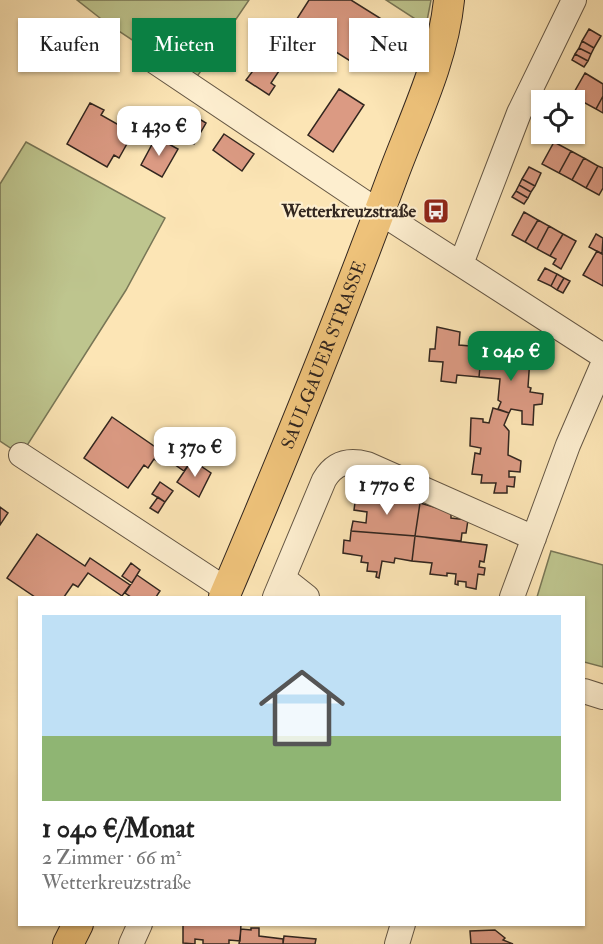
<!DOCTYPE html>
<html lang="de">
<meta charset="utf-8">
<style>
:root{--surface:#fff;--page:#f6f6f6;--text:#222;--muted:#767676;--line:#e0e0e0;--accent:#0b8043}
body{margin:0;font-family:"IM FELL Double Pica",serif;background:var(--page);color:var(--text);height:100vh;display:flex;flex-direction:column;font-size:22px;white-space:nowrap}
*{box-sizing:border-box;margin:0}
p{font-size:20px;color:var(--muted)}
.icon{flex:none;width:33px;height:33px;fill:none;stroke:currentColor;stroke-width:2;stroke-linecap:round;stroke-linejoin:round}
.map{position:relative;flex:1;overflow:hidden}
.side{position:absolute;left:18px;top:596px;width:567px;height:330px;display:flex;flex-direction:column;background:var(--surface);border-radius:0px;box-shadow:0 2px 4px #0004}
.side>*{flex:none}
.banner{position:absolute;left:18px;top:18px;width:567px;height:54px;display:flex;gap:12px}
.tools{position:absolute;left:531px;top:90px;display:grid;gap:12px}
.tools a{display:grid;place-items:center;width:54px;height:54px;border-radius:0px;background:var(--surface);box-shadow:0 2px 4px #0004;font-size:30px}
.price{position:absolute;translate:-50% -51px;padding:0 14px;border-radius:12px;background:#fff;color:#222;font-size:20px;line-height:39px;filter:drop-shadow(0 2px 3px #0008)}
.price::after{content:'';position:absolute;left:50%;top:36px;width:18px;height:14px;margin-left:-9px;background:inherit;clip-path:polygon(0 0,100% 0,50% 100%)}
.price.on{background:var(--accent);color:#fff}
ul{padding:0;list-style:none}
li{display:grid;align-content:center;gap:12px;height:318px;padding:0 24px}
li+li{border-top:2px solid var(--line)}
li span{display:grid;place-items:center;height:186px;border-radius:0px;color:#555}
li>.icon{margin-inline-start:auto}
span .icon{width:108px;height:108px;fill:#fffc;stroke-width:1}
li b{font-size:26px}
.pill{padding:0 21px;border-radius:0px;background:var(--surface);box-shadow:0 2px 4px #0004;font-size:21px;line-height:54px}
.pill.on{background:var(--accent);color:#fff}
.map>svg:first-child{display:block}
.green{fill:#bec58e;stroke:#787656;stroke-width:1.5}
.building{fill:#db9a83;stroke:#32261f;stroke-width:1.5}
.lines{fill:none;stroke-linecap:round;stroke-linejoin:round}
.minor-casing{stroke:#645644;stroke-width:26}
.major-casing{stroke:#32261f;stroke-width:32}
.minor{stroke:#fdeecf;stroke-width:24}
.major{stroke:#eec27a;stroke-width:30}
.labels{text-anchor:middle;stroke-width:4.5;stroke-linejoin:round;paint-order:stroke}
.poi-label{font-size:18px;font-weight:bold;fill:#32261f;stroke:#fdeecf;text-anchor:end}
.street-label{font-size:18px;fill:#32261f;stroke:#fdeecf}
</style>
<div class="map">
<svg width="603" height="944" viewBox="0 0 603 944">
<rect width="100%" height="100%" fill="#fce5b5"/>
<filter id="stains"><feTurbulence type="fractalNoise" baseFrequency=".00333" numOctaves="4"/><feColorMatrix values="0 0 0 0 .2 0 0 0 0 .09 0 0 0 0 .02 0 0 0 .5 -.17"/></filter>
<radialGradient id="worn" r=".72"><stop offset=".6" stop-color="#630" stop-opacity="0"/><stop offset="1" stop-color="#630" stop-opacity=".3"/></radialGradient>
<path class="green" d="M 77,0 L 249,0 L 194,81 L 105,22 Z
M 386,0 L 431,0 L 426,26 Z
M 26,142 L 165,218 L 126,290 L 21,455 L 0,441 L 0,184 Z
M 551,551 L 603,565 L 603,667 L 584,662 L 584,597 L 537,597 Z"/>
<path class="building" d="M 309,0 L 351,0 L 383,20 L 355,64 L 293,25 Z
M 287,21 L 302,30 L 299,36 L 294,33 L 275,63 L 264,56 Z
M 589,29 L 601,36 L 594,48 L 582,41 Z
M 582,41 L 594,48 L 591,54 L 579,48 Z
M 579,48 L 591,54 L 588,61 L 575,54 Z
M 575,54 L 588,61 L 584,67 L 572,60 Z
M 264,56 L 275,63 L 272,67 L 279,71 L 271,83 L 275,86 L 269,95 L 246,80 Z
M 585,73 L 603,84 L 603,96 L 596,109 L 572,96 Z
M 339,89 L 364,105 L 333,152 L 308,135 Z
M 603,96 L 603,113 L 596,109 Z
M 90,103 L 104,110 L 101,115 L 133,133 L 119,158 L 114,155 L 107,167 L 67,144 Z
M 193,115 L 206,123 L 194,144 L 180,137 Z
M 224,134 L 254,154 L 242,171 L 213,150 Z
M 156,137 L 178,149 L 162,177 L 141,165 Z
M 554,142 L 571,151 L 559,173 L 542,164 Z
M 571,151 L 584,158 L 572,180 L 559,173 Z
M 584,158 L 598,166 L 586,188 L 572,180 Z
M 598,166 L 603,168 L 603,188 L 599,195 L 586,188 Z
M 529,167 L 541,173 L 535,186 L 522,179 Z
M 522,179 L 535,186 L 531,192 L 519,185 Z
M 519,185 L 531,192 L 528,198 L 516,191 Z
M 516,191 L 528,198 L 524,204 L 512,197 Z
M 524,212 L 538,220 L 525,242 L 512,235 Z
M 538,220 L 549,226 L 537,249 L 525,242 Z
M 549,226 L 563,234 L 550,256 L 537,249 Z
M 563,234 L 576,241 L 561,269 L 553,264 L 556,259 L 550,256 Z
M 596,234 L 603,238 L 602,254 L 589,247 Z
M 597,251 L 603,254 L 603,286 L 583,275 Z
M 545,268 L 557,274 L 551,286 L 538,280 Z
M 557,274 L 564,278 L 557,290 L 551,286 Z
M 564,278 L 570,281 L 563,293 L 557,290 Z
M 437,327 L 460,332 L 459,345 L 482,347 L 479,377 L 457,375 L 456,383 L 441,381 L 443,362 L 429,361 L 430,349 L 435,349 Z
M 482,347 L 495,348 L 495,353 L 499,353 L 499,350 L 508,352 L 508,361 L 515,361 L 515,357 L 530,358 L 528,387 L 531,388 L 530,392 L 543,394 L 542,404 L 534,405 L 533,425 L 522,424 L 522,411 L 511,409 L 509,413 L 498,409 L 501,402 L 498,400 L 500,379 L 479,377 Z
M 493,408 L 509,413 L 504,425 L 509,431 L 508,455 L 521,461 L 520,472 L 509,471 L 509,477 L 515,477 L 514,487 L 507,486 L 507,493 L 494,493 L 496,483 L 481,483 L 482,475 L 472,474 L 475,453 L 480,454 L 481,448 L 470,446 L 471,418 L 483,419 L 483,422 L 489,423 Z
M 112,417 L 154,446 L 160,438 L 192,460 L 184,471 L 165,458 L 161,464 L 154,459 L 148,468 L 144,465 L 128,488 L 84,458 Z
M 192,460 L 211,473 L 199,497 L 177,482 Z
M 160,482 L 173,491 L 165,502 L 152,494 Z
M 356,495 L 420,503 L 415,536 L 351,531 L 353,521 L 366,523 L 367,512 L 354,510 Z
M 158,497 L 165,502 L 158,513 L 150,508 Z
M 420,503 L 451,512 L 451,518 L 468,520 L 466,533 L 462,533 L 461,541 L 415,536 Z
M 0,507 L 8,513 L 0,525 Z
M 351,531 L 415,536 L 412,561 L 395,558 L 394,563 L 382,561 L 379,578 L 376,577 L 377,572 L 367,571 L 368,563 L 361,562 L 362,556 L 343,553 L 344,540 L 350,541 Z
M 37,534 L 85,566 L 90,558 L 130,585 L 122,596 L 88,573 L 78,587 L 73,584 L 64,597 L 35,597 L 7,578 Z
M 415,536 L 487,545 L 484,562 L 480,561 L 479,567 L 485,568 L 484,575 L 478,574 L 476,589 L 466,587 L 466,582 L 458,581 L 458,585 L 455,584 L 456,574 L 447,573 L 447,576 L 430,574 L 432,563 L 412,561 Z
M 131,563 L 140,570 L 132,583 L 122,576 Z
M 137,575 L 160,591 L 156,597 L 131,597 L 125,593 Z
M 183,924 L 241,924 L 240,941 L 229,940 L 229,944 L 203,944 L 203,940 L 195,939 L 195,944 L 183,943 Z
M 251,928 L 259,928 L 259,936 L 283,939 L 283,944 L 239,944 L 241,929 L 251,930 Z
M 495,930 L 505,938 L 503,940 L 513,944 L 471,944 L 470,931 Z
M 284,936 L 316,939 L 315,944 L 283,944 Z"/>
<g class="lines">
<defs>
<path id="minor" d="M 148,57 L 361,200 L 603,356
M 461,264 L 519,113 L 574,0
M 21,455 L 227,590
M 283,578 L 307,597
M 275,597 L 324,480 C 334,463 348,459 367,464 L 534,538
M 512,597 L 568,445 L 603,364
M 584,691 L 603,697
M 131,944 L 140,924
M 397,944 L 403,924"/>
<g id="major">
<path id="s1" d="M 224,597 C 283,459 340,319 392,178 C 413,121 443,61 449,0"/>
<path d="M 68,944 L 78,924"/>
</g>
</defs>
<use href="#minor" class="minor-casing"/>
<use href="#major" class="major-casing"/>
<use href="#minor" class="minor"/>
<use href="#major" class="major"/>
</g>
<defs>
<symbol id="bus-square" viewBox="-11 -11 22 22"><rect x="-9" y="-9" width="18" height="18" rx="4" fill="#8f2418" stroke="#fdeecf"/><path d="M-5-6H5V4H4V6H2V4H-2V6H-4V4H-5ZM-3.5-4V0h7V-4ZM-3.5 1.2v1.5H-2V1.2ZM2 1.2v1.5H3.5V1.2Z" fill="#fff"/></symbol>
</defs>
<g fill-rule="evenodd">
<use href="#bus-square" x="421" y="196" width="30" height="30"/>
</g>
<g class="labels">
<g class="poi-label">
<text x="416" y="217">Wetterkreuzstraße</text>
</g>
<g class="street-label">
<text dy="6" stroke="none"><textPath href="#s1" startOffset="262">SAULGAUER STRASSE</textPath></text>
</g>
</g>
<rect width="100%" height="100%" filter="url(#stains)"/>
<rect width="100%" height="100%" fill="url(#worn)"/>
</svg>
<div class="tools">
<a><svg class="icon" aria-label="locate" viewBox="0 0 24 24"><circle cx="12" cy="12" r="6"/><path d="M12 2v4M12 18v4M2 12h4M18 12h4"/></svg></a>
</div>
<b class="price" style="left:159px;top:157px">1 430 €</b>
<b class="price on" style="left:511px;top:382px">1 040 €</b>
<b class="price" style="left:195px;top:478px">1 370 €</b>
<b class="price" style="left:387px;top:516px">1 770 €</b>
<div class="banner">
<a class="pill">Kaufen</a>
<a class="pill on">Mieten</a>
<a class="pill">Filter</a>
<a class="pill">Neu</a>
</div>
<section class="side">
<ul>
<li><span style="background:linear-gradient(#bfe0f5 65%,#8fb573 0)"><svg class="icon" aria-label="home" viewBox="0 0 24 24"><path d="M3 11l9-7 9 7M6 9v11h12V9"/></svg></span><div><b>1 040 €/Monat</b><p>2 Zimmer · 66 m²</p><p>Wetterkreuzstraße</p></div></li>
</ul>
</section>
</div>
